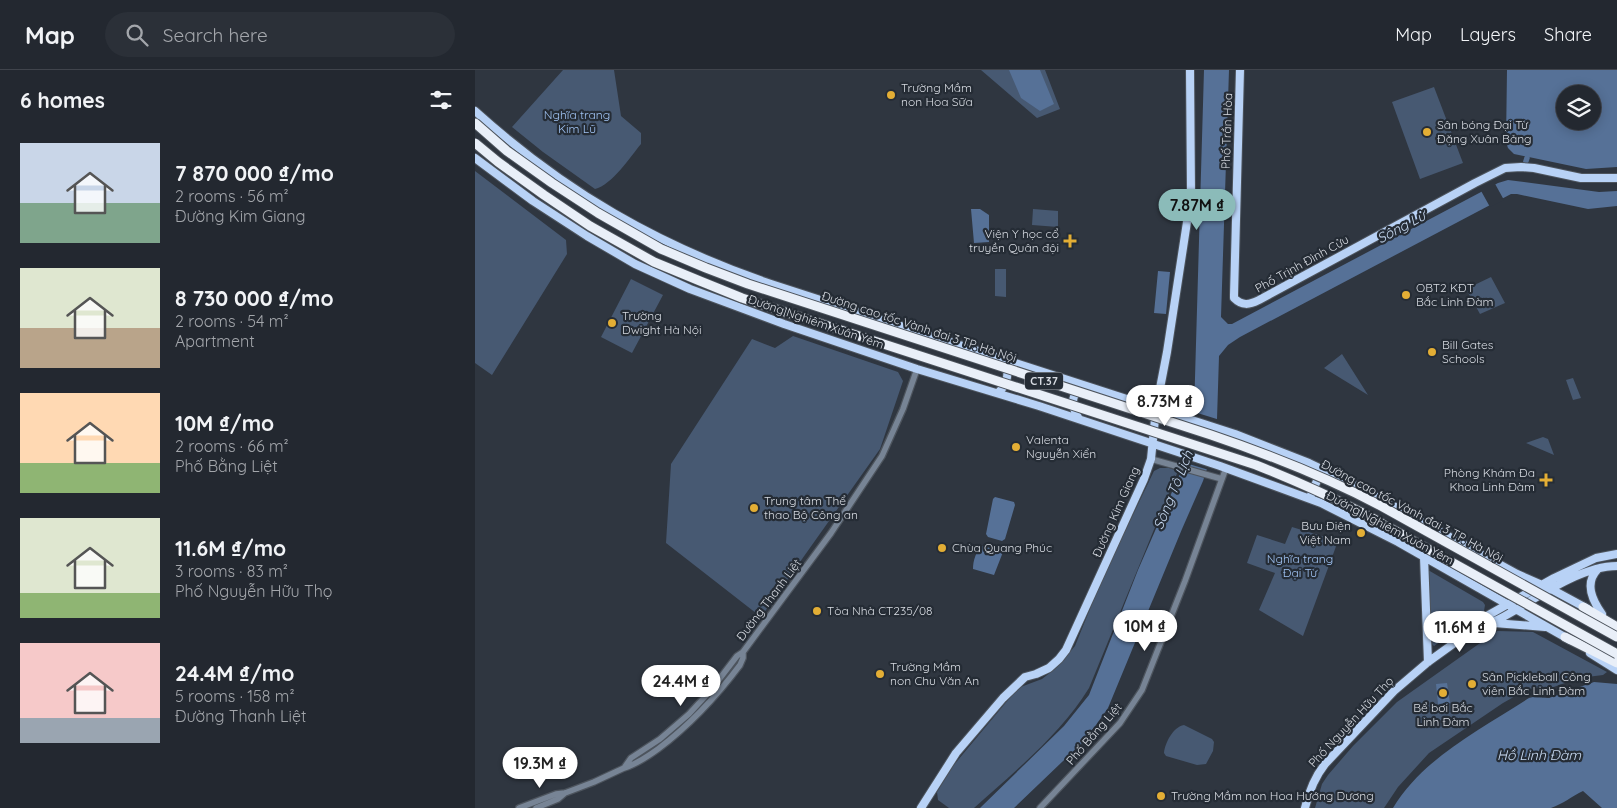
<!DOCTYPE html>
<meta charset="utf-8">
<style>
:root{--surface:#232830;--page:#2b3038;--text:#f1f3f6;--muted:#a3a6ab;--line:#40444c;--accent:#8bbbb9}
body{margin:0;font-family:Quicksand,sans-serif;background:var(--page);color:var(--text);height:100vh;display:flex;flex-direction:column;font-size:19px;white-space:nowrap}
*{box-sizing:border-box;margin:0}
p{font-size:16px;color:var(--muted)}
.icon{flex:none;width:28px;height:28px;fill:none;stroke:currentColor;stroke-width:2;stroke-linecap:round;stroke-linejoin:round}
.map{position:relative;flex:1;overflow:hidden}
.side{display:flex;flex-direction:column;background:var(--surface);width:475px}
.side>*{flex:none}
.fabs{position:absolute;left:1081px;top:15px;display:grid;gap:10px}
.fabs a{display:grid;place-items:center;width:45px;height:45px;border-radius:50%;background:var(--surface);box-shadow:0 2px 12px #0003,0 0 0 1px var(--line);font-size:25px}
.price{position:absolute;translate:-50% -42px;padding:0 11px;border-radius:18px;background:#fff;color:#222;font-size:16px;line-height:32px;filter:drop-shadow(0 1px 2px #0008)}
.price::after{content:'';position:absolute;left:50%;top:30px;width:15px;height:11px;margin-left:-8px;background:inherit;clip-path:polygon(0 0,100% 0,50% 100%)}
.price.on{background:var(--accent);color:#111}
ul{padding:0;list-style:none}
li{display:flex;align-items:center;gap:15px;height:125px;padding:0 20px}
li span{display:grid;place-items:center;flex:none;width:140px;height:100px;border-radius:0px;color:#555}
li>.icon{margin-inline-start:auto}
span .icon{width:60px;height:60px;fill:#fffc;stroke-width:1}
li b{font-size:21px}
h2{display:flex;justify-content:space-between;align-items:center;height:60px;padding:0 20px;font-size:21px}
header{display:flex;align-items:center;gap:30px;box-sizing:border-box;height:70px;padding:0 25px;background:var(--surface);border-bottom:1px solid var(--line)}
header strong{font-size:24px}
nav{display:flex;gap:28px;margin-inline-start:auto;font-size:18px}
.search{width:350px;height:45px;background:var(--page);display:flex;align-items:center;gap:12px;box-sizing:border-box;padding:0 18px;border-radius:28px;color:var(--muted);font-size:19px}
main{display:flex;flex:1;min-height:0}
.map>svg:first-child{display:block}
.green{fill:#475972}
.water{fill:#567197;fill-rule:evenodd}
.pier{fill:#2f3640}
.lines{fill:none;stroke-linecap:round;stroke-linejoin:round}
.canal{stroke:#567197;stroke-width:5.5}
.minor-casing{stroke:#4d545d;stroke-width:8}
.major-casing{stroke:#4d545d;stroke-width:10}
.highway-casing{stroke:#4d545d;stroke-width:11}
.minor{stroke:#778495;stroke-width:5.5}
.major{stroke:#b8d2f6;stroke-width:8}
.highway{stroke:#e9eff8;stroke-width:9}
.highway-bridge-casing{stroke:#4d545d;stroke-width:11;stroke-linecap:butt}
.highway-bridge{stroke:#e9eff8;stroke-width:9}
.poi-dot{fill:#e3ae35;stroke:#252c35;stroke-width:2}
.labels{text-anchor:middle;stroke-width:4.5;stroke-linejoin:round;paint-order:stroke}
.shield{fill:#252c35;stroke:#a2a6ae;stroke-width:1}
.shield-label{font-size:11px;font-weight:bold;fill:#d7dbe2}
.poi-label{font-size:12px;fill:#d7dbe2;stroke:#252c35;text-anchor:start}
.park-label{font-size:12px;fill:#a0c3f3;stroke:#252c35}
.street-label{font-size:12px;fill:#d7dbe2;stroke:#252c35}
.water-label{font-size:14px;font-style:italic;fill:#c9dbf3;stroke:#252c35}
</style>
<header>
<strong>Map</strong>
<div class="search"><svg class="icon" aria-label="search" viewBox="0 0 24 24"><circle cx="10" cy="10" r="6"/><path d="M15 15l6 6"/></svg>Search here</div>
<nav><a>Map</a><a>Layers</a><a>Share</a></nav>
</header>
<main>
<section class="side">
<h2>6 homes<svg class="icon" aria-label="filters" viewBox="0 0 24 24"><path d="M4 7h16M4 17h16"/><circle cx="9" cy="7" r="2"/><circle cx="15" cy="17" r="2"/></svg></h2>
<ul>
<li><span style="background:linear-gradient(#c9d6e8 60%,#7fa58c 0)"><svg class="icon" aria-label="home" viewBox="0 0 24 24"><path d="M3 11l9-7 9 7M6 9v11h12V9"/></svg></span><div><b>7 870 000 ₫/mo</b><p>2 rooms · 56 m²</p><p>Đường Kim Giang</p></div></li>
<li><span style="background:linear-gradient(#dfe7d0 60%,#b9a48a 0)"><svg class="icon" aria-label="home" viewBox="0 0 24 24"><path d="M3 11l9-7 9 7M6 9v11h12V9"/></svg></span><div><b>8 730 000 ₫/mo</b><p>2 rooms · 54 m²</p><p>Apartment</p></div></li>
<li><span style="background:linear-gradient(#ffd9b3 70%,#8fb573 0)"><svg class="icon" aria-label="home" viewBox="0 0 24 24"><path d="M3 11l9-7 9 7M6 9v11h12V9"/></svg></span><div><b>10M ₫/mo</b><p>2 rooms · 66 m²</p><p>Phố Bằng Liệt</p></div></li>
<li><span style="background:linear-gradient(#dfe7d0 75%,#8fb573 0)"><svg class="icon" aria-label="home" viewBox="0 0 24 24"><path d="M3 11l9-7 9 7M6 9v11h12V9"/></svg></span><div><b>11.6M ₫/mo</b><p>3 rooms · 83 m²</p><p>Phố Nguyễn Hữu Thọ</p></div></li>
<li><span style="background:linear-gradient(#f6c9c9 75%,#9aa5b1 0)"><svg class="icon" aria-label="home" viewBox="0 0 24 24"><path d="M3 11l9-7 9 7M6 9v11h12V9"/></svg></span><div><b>24.4M ₫/mo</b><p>5 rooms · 158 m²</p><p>Đường Thanh Liệt</p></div></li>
</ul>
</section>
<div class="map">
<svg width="1142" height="738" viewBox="0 0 1142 738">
<rect width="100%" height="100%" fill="#2f3640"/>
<path class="green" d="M 88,0 L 139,0 L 146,46 L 166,63 L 166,74 C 155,87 137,115 120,119 L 68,82 L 37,57 Z
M 506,0 L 570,0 L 585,39 L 562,48 Z
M 959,17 L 988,93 L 945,109 L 917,32 Z
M 0,101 L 91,170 L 92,184 L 17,305 L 0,293 Z
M 558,139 L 583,141 L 583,157 L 557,155 Z
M 520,199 L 531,199 L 531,227 L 520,226 Z
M 1016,207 L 1030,233 L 1005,244 L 991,219 Z
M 156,209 L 188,225 L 157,283 L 126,267 Z
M 318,266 L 423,302 L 428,311 L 405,379 L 286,547 L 191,473 L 196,394 L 277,269 L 300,278 Z
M 867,284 L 893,325 L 849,298 Z
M 1098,308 L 1106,328 L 1098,330 L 1091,310 Z
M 1068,367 L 1073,369 L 1079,385 L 1051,373 Z
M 685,398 L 694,398 L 703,401 L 614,618 C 585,665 540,701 499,738 L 474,738 L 463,730 L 462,722 L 478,696 L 543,618 L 567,609 L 581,598 L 600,576 L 627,509 L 679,401 Z
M 817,457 L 863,471 L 828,566 L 784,540 L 800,503 L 772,493 L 782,465 L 810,474 Z
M 953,500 L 1008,532 L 1010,535 L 1009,541 L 959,576 L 956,573 Z
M 1022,561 L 1058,562 L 1132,602 L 1128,605 L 1104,608 L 1073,619 L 1062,618 L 1051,620 L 1028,633 L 954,683 L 923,717 L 909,738 L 840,738 L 847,714 L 853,705 L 878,676 L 922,632 Z
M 709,655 L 737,669 L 739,672 L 738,681 L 731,694 L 722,695 L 691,686 L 689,683 C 690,673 698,657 709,655 Z"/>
<path class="water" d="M 534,0 L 565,0 L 579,34 L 565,41 L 546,28 Z
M 729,0 L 754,0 L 746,247 L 753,254 L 757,254 L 1023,113 L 1033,110 L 1124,122 L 1142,121 L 1142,136 L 1113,139 L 1042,124 L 1036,124 L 765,267 L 753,275 L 744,286 L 742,349 L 739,377 L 728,411 L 707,459 L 633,638 L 611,669 L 539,738 L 505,738 L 589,656 L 614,625 L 663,500 L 710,392 L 719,342 Z
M 1032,0 L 1142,0 L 1142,97 L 1111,99 L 1039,84 L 1033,78 L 1031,72 ZM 1090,24 L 1118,24 L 1118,51 L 1090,51 Z
M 496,139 L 505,139 L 514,145 L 514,172 L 499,173 Z
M 683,201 L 695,202 L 691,244 L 679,243 Z
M 520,427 L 539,432 L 540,435 L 530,469 L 527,471 L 513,467 L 511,464 L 518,429 Z
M 508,476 L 528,482 L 519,505 L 498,499 C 498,491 501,480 508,476 Z
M 1119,612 L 1142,614 L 1142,738 L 1127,738 L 1108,721 C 1097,726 1088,734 1076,738 L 918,738 C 948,688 1006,659 1054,628 L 1058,627 L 1074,628 Z
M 972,613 L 975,633 L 963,634 L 961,614 Z"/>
<path class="pier" d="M 1019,112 L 1029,130 L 1015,137 L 1005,119 Z
M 716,341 L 745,350 L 741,377 L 734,400 L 707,392 L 713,368 Z"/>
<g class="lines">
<path class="canal" d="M 1051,91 L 1052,88"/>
<defs>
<path id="minor" d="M 676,389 L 747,409
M 149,698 C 162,694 172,687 183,679 C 215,655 241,627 265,595 L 268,588 L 268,582
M 44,738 L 81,724 L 90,723 L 119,712 L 149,698 L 156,688 L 185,669 L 214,644 L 236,620 L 262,586 L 268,582 L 356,463 L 407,386 L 428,339 L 442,299
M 61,738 L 83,729 L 90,723
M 565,738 L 645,653 L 667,620 L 710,511 L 751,398"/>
<path id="major" d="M 765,0 L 759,225 L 759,228 C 767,236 774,235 784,230 L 1000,113 L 1030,98 L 1046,97 L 1059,98 L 1106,108 L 1142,108
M 0,41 C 90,122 182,175 296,214 L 760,364 L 834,393 L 884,417 L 1042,504 L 1076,519 L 1113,539
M 0,88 L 58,131 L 112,166 L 160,194 L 215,219 L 309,254 L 442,299 L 564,336 L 745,396 L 846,433 L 923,472 L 1095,570
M 523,323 C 532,315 534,305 532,293
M 604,349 C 597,338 595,328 604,318
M 836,425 L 846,401
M 949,487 L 953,592
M 1123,499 C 1109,513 1117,530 1127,544
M 1019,553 L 1070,557
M 1003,556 C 1022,552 1026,548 1042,539 C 1070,522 1109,496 1142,496
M 1115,583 L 1142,600
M 446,738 L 481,683 L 528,628 L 550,607 L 561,604 L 574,598 L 584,589 L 591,580 L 669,409 L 676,389 L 681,339 L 692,282 L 714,139 L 716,122 L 715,0
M 830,738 C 834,721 839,708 850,694 L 919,621 L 953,592 L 1003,556 L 1010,547 L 1079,508 L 1121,488 L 1142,484"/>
<path id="highway" d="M 1108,537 L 1142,557
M 1090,567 L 1142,593"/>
</defs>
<use href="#minor" class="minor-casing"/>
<use href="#major" class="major-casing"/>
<use href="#highway" class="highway-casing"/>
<use href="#minor" class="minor"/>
<use href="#major" class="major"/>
<use href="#highway" class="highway"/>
<defs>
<path id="highway-bridge" d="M 0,53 L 32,81 L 77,113 L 123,143 L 186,179 L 231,198 L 273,214 L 736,365 C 795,385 851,407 906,436 L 1142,567
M 0,73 L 23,92 L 69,125 L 115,156 L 179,192 L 225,211 L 267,228 L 781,395 C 821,411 860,428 899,449 L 1142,584"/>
</defs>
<use href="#highway-bridge" class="highway-bridge-casing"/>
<use href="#highway-bridge" class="highway-bridge"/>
</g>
<g class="poi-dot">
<circle cx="416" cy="25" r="5"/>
<circle cx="952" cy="62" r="5"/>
<path d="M592.5 163.5h5v5h5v5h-5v5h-5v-5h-5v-5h5z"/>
<circle cx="931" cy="225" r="5"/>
<circle cx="137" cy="253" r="5"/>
<circle cx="957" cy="282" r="5"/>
<circle cx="541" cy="377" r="5"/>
<path d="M1068.5 402.5h5v5h5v5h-5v5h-5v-5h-5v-5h5z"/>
<circle cx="279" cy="438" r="5"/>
<circle cx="886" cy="463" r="5"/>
<circle cx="467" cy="478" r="5"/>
<circle cx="342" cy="541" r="5"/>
<circle cx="405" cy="604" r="5"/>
<circle cx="997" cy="614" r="5"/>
<circle cx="968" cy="623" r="5"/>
<circle cx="686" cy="726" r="5"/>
</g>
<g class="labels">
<rect class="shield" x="550" y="302.5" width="38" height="17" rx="4"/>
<g class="shield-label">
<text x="569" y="315">CT.37</text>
</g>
<g class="poi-label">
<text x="426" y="22">Trường Mầm<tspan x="426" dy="14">non Hoa Sữa</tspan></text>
<text x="962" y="59">Sân bóng Đại Từ<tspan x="962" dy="14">Đặng Xuân Bảng</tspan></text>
<text x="584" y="168" text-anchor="end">Viện Y học cổ<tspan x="584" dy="14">truyền Quân đội</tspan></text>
<text x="941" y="222">OBT2 KĐT<tspan x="941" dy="14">Bắc Linh Đàm</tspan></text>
<text x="147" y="250">Trường<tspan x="147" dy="14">Dwight Hà Nội</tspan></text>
<text x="967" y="279">Bill Gates<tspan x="967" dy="14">Schools</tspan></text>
<text x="551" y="374">Valenta<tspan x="551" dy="14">Nguyễn Xiển</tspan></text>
<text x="1060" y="407" text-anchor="end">Phòng Khám Đa<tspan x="1060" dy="14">Khoa Linh Đàm</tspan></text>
<text x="289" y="435">Trung tâm Thể<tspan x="289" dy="14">thao Bộ Công an</tspan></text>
<text x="876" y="460" text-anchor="end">Bưu Điện<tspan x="876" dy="14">Việt Nam</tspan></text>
<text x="477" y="482">Chùa Quang Phúc</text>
<text x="352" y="545">Tòa Nhà CT235/08</text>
<text x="415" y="601">Trường Mầm<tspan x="415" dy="14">non Chu Văn An</tspan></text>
<text x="1007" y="611">Sân Pickleball Công<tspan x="1007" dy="14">viên Bắc Linh Đàm</tspan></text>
<text x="968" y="642" text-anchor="middle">Bể bơi Bắc<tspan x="968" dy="14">Linh Đàm</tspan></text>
<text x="696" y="730">Trường Mầm non Hoa Hướng Dương</text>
</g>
<g class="park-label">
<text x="102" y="49">Nghĩa trang<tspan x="102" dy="14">Kim Lũ</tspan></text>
<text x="825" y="493">Nghĩa trang<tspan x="825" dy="14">Đại Từ</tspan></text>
</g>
<g class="street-label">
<text transform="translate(752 61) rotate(-88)" y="4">Phố Trần Hòa</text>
<text transform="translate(827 194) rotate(-29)" y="4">Phố Trịnh Đình Cửu</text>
<text transform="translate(341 252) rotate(19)" y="4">Đường Nghiêm Xuân Yêm</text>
<text transform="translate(444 257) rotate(18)" y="4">Đường cao tốc Vành đai 3 TP. Hà Nội</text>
<text transform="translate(937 441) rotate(28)" y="4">Đường cao tốc Vành đai 3 TP. Hà Nội</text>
<text transform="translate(641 442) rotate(-66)" y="4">Đường Kim Giang</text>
<text transform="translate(915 458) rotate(28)" y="4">Đường Nghiêm Xuân Yêm</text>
<text transform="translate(294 530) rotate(-53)" y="4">Đường Thanh Liệt</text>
<text transform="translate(876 652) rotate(-47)" y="4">Phố Nguyễn Hữu Thọ</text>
<text transform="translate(619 664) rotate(-49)" y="4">Phố Bằng Liệt</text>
</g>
<g class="water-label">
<text transform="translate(926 157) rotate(-28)" y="5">Sông Lừ</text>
<text transform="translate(698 420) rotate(-68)" y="5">Sông Tô Lịch</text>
<text x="1064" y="690">Hồ Linh Đàm</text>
</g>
</g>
</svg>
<div class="fabs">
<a><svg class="icon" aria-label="layers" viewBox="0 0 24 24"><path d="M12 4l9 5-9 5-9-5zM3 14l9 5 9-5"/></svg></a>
</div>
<b class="price on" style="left:722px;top:161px">7.87M ₫</b>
<b class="price" style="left:690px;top:357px">8.73M ₫</b>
<b class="price" style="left:670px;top:582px">10M ₫</b>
<b class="price" style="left:985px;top:583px">11.6M ₫</b>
<b class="price" style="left:206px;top:637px">24.4M ₫</b>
<b class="price" style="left:65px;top:719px">19.3M ₫</b>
</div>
</main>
